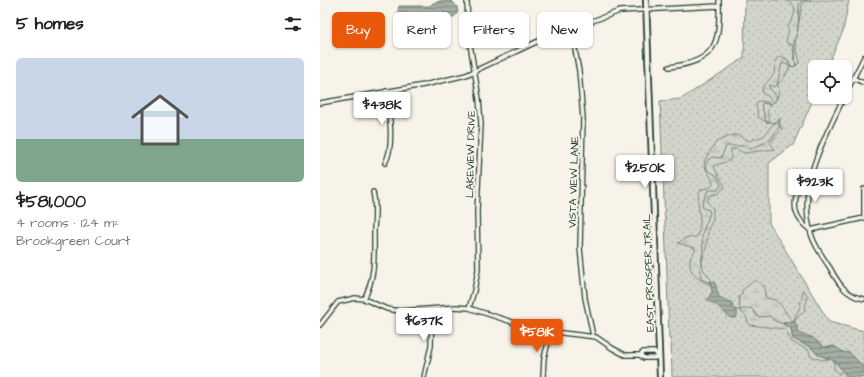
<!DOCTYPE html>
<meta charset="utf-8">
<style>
:root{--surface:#fff;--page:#f6f6f6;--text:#202124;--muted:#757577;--accent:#ea580c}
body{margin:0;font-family:"Architects Daughter",sans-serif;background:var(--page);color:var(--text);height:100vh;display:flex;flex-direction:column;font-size:15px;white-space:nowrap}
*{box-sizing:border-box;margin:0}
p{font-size:13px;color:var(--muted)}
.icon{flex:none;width:22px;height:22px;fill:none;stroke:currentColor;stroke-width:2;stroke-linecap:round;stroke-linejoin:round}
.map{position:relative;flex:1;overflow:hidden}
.details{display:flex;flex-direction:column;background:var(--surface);width:320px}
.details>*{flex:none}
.banner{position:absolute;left:12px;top:12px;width:380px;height:36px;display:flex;gap:8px}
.fabs{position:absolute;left:488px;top:60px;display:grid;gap:8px}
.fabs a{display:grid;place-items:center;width:44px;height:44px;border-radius:6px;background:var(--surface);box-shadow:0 1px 3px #0004;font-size:20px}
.price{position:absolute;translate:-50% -34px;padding:0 9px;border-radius:4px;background:#fff;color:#222;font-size:13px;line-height:26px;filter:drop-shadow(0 1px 2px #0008)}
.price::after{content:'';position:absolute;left:50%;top:24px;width:12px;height:9px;margin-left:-6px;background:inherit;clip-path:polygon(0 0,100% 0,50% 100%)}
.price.on{background:var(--accent);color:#fff}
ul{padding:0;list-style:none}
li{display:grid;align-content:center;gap:8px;height:212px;padding:0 16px}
li span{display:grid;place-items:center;height:124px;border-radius:6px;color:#555}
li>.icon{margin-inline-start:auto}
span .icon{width:72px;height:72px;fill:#fffc;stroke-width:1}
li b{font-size:17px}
h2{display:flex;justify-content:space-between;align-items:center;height:48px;padding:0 16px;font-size:17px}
.tag{padding:0 14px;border-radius:6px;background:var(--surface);box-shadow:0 1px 3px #0004;font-size:14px;line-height:36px}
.tag.on{background:var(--accent);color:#fff}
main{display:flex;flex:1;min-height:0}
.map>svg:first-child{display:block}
.grass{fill:url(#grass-dots);stroke:#79897f}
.wetland{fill:url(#wetland-marsh);stroke:#79897f}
.water{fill:url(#water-rules);stroke:#6f8077}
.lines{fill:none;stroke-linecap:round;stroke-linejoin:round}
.stream{stroke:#6f8077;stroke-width:1}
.minor-casing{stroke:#1f3d34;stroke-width:6}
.secondary-casing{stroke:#1f3d34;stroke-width:8}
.minor{stroke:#f7f3e8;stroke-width:3.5}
.secondary{stroke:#f7f3e8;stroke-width:4.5}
.labels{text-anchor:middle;stroke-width:4;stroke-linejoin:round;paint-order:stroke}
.street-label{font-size:11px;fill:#1f3d34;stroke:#f7f3e8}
</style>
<main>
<section class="details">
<h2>5 homes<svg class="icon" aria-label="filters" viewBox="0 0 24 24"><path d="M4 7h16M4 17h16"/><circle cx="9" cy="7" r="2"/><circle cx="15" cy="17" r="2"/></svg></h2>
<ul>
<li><span style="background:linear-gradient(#c9d6e8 65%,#7fa58c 0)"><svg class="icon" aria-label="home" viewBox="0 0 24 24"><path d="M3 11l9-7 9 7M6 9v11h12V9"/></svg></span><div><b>$581,000</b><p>4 rooms · 124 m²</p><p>Brookgreen Court</p></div></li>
</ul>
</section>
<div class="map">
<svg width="544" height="377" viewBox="0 0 544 377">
<defs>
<pattern id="grass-dots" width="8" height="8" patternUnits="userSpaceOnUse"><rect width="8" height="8" fill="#d3d5ca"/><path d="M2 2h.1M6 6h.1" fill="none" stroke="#b5b8ae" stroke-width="1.8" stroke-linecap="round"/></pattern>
<pattern id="wetland-marsh" width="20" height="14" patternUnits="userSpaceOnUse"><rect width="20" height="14" fill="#d3d5ca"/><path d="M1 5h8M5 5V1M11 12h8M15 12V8" fill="none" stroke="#b5b8ae"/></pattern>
<pattern id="water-rules" width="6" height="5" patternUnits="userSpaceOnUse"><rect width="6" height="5" fill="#a4ada3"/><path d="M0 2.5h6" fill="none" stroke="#858e86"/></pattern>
</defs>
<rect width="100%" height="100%" fill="#f7f3e8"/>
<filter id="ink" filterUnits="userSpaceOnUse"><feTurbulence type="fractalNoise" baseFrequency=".025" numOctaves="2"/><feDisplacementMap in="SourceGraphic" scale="8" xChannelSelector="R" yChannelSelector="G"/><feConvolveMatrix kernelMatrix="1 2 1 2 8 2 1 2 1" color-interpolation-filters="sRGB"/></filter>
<g filter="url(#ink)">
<path class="grass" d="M 425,0 L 529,0 L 523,31 L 507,67 L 495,67 L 495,95 L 473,145 L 449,163 L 449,223 L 509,322 L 544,331 L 544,377 L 352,377 L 351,339 L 349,339 C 347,259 343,182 340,101 L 361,99 L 424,58 Z"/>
<path class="wetland" d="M 466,0 L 491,0 L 483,2 L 482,5 L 475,43 L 480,62 L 476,66 L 472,44 L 469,45 L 466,41 L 469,31 L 467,27 C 471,23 477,12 474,6 C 473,3 468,2 466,0 Z
M 461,56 L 468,60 L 470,66 L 465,77 L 458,84 C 459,91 459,96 455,102 L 452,102 L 448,96 L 443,94 L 442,88 L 454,74 L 456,59 Z
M 439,101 L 448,102 L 450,105 L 447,112 L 450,121 L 448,123 L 438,117 L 436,103 Z
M 460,118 L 460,128 L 463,128 L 450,143 L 455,149 L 424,153 L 416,149 L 411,149 L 411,159 C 405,164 399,162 394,167 L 405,187 L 397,194 L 388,196 L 388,203 L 393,208 L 393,220 L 388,229 L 387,244 L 382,262 L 383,269 L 392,281 L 389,282 L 391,286 C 381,281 368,274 370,260 C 371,255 375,253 375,248 L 358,243 L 365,238 L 376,237 C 386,223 374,205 380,190 L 391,187 L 393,184 C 392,175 385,172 384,161 L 396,142 L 410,136 L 418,135 L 429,141 L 444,136 L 452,125 Z
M 435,280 L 444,286 L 445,295 L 447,298 L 455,300 L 461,305 L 472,321 L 466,322 L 463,324 L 472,329 L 472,336 L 481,343 L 491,347 L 497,354 L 509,359 L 502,360 L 490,356 L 489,350 L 472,342 L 465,329 L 429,325 L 426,316 L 420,311 L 419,297 L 423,293 L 421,291 Z
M 483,290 L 488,296 L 484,311 L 476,319 L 475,323 L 473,321 L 480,307 Z
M 514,361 L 522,369 L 520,374 L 514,369 Z"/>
<path class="water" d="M 124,0 L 132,1 L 137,7 L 138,12 L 135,16 L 130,18 L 121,25 L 121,37 C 117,40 113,44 107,45 C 85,50 74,24 79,6 L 110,6 L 113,3 Z
M 390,281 L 395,283 L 399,297 L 411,302 L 414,309 L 417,310 L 417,317 C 407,321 406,312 399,307 C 396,304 391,303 387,300 L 392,292 Z
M 474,321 L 480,334 L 492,337 L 504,347 L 514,346 L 525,353 L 529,352 L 544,367 L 544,377 L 527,377 L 515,361 L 497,354 L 491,347 L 473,339 L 471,329 L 463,323 Z"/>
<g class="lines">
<path class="stream" d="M 485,0 L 486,0
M 390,283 L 381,279 L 380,268 L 383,251 L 382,234 L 390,213 L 389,210 L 383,208 L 382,204 L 388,190 L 398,190 L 401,185 L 396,175 L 387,170 L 386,162 L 392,157 L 401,158 L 406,146 L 423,146 L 431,149 L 450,140 L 459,127 L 459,120 L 455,123 L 446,121 L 441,105 L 443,103 L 451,105 L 457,96 L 450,89 L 449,85 L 455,87 L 457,85 L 462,63 L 473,67 L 476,66 L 474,42 L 478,28 L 479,5 L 482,0
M 418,310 L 431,308 L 438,317 L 450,316 L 455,321 L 464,324"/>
<defs>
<path id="minor" d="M 147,0 L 148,32 L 159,99 L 161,124 L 157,211 L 158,270 L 154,291 L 149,308
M 251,28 L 259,71 L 263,118 L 260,248 L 265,298 L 273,336
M 349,67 C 397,61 400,44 399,0
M 533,78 L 544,83
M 525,95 L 544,57
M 524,97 C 505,138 478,182 490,230 C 493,243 502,256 510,268 C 518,283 526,296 544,299
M 0,103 L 104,85 L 146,75 L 225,38 L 300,11 L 399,6
M 65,163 C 75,147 69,110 66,91
M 489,176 C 476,185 470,208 481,221 C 483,225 487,227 490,230
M 544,189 L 544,215
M 490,230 L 544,218
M 44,299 C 56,276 54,254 54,229 C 55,216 56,204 53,192
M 0,325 L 18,302 L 35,298 L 44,299 L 67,309 L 80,311 L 136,307 L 149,308 L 217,330 L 276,337 L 292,348 L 305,355 L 320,355 L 324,358 L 335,358 L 339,355 L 334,352 L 323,352 L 320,355
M 104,377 L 111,346 L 112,309
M 223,377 L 224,358 L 231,332"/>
<path id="secondary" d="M 326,0 L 340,377"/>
</defs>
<use href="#minor" class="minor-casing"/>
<use href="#secondary" class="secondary-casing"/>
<use href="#minor" class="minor"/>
<use href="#secondary" class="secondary"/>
</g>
</g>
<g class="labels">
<g class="street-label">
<text transform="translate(150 154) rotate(-89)" y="4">LAKEVIEW DRIVE</text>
<text transform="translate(253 182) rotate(-88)" y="4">VISTA VIEW LANE</text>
<text transform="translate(328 273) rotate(-92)" y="4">EAST PROSPER TRAIL</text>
</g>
</g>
</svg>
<div class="fabs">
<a><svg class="icon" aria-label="locate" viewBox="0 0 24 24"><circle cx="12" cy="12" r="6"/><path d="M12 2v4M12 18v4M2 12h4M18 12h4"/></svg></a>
</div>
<b class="price" style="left:62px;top:126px">$438K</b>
<b class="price" style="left:325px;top:189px">$250K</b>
<b class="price" style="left:495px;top:203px">$923K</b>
<b class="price" style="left:104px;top:342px">$637K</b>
<b class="price on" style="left:217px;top:353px">$581K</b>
<div class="banner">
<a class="tag on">Buy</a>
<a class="tag">Rent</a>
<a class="tag">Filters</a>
<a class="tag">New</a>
</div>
</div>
</main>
